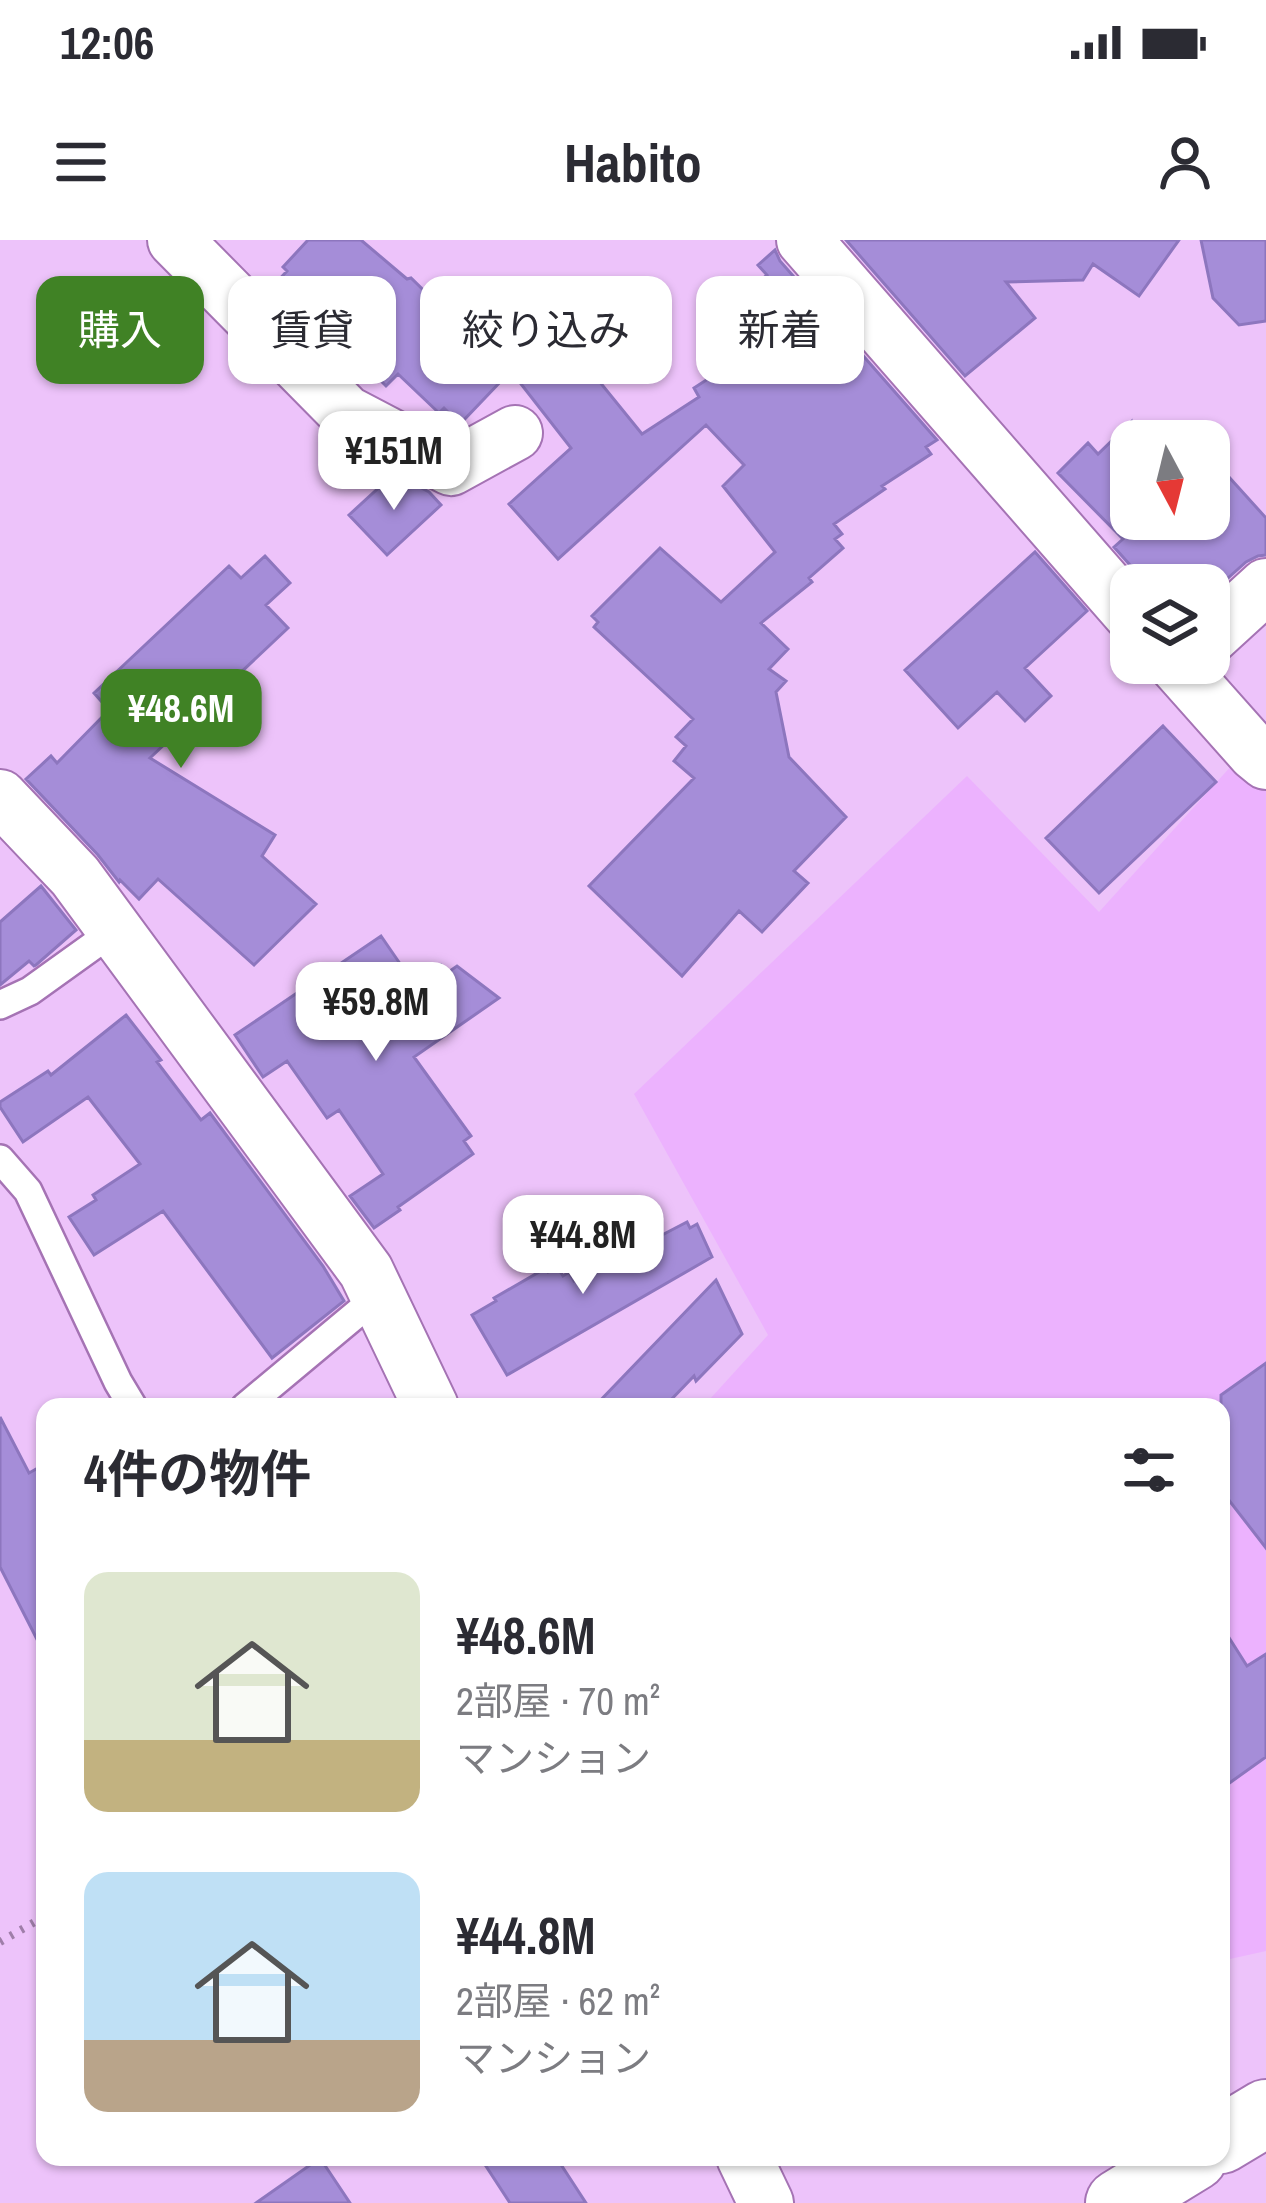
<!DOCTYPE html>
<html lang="ja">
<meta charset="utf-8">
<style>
:root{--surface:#fff;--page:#f7f7f7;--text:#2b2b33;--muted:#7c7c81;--accent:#408225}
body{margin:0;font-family:"Archivo Narrow","Noto Sans JP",sans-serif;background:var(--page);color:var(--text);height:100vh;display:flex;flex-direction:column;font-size:45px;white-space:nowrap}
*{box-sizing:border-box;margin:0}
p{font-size:39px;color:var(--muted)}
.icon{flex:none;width:66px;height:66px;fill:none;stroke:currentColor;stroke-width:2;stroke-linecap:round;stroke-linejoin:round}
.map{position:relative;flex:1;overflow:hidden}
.panel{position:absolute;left:36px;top:1158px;width:1194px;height:768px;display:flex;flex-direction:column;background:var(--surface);border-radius:24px;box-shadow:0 3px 9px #0004}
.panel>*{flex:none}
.hud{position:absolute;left:36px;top:36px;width:1194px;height:108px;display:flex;gap:24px}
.needle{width:78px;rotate:173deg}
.fabs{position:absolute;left:1110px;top:180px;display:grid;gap:24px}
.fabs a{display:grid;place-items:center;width:120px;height:120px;border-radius:24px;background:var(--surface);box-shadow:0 3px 9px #0004;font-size:60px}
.price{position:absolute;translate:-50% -102px;padding:0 27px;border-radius:24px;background:#fff;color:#222;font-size:39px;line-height:78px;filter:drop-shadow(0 3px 6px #0008)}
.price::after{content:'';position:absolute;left:50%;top:72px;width:36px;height:27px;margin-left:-18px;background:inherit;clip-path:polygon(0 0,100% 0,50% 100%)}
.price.selected{background:var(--accent);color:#fff}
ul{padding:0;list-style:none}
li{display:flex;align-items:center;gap:36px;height:300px;padding:0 48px}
li span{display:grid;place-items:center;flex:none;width:336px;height:240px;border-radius:24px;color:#555}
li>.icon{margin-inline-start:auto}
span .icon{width:144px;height:144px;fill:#fffc;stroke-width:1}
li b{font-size:51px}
h2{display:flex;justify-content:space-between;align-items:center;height:144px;padding:0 48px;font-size:51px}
.tag{padding:0 42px;border-radius:24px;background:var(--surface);box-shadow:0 3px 9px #0004;font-size:42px;line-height:108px}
.tag.selected{background:var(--accent);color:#fff}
.status{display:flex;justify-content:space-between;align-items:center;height:84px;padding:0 60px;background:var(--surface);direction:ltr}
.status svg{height:33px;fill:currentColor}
header{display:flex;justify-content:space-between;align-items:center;height:156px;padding:0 48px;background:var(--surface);font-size:54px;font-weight:800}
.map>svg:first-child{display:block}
.built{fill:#ecb2fe}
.building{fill:#a58dd8;stroke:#8d76be;stroke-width:3}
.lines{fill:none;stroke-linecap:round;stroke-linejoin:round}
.lane-casing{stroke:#a573b4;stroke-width:32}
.street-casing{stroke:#a573b4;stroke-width:58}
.secondary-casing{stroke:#a573b4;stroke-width:70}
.path{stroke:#9f7ea9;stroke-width:8;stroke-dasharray:3 9;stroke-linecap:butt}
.lane{stroke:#fff;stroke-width:27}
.street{stroke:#fff;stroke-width:54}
.secondary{stroke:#fff;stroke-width:66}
</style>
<div class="status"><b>12:06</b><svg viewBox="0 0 49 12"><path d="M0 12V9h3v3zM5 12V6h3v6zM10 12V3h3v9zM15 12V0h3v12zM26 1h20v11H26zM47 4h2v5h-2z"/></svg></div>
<header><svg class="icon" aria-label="menu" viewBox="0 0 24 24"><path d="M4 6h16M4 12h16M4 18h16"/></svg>Habito<svg class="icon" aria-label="person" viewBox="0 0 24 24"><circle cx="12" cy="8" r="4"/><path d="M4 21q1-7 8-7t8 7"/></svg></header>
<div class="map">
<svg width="1266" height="1963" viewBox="0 0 1266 1963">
<rect width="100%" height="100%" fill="#edc3fa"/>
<path class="built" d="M 1233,524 L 1266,551 L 1266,1711 L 1221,1721 L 1221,1167 L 715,1167 L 710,1159 L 768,1095 L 634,854 L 967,536 L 1099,672 Z"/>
<path class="building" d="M 308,0 L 361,0 L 407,39 L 411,38 L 452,78 L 447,84 L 503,139 L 460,184 L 444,168 L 439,173 L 398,134 L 386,146 L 313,73 L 310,76 L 275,44 L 287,31 L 283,27 Z
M 846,0 L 1179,0 L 1139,56 L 1093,24 L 1083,40 L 1006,42 L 1035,78 L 965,136 Z
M 1201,0 L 1266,0 L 1266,81 L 1239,85 L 1213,58 Z
M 775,10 L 780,21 L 937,200 L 926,207 L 931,214 L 882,246 L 885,249 L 834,284 L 842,294 L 835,299 L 843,308 L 809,338 L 812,342 L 761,383 L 788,409 L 769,429 L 786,441 L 776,452 L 789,517 L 846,577 L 794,631 L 808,643 L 762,692 L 739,671 L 682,736 L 589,646 L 694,538 L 674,521 L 686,506 L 676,497 L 693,479 L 594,387 L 598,382 L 592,376 L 660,308 L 721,362 L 775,312 L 723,246 L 744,225 L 706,185 L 558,319 L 509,264 L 571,208 L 507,126 L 556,88 L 642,194 L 699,157 L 694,148 L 728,126 L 700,93 L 767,35 L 758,25 Z
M 1131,182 L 1131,279 L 1209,279 L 1209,215 L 1266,278 L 1266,315 L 1258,316 L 1246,322 L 1209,355 L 1209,345 L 1148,345 L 1114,307 L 1123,299 L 1058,233 L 1088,203 L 1098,214 Z
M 399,236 L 429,252 L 441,265 L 387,315 L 349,275 L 384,243 L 388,246 Z
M 1035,312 L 1087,371 L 1025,428 L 1051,456 L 1025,481 L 997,452 L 958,488 L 905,430 Z
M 265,316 L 290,343 L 266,365 L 288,388 L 150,518 L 275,595 L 262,616 L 316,664 L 254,725 L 158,639 L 139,659 L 120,640 L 119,642 L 98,615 L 26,539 L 51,516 L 57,523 L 109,470 L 94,453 L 229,326 L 241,338 Z
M 1163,486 L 1216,542 L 1099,653 L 1046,598 Z
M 41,646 L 76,690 L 36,725 L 34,726 L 29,721 L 0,745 L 0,682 Z
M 381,696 L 414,744 L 441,725 L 447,733 L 457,726 L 499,758 L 414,817 L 471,896 L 464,901 L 473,914 L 398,967 L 400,970 L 374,988 L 350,956 L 383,934 L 339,870 L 327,878 L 287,821 L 263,837 L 235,795 Z
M 126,775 L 161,820 L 157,822 L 201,880 L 210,873 L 323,1026 L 344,1061 L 272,1118 L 163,971 L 94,1015 L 69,977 L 96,960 L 93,955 L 140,924 L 88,857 L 23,902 L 0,867 L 0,862 L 48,831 L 51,835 Z
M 687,982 L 690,988 L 697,984 L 712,1017 L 507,1135 L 472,1075 L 496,1061 L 494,1058 L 546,1028 L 548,1032 L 558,1028 L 563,1036 L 569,1032 L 574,1041 Z
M 716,1040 L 742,1094 L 696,1141 L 694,1136 L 664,1167 L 594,1167 Z
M 1266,1123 L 1266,1308 L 1221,1250 L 1221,1155 Z
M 0,1177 L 29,1233 L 45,1224 L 45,1415 L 0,1327 Z
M 1221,1385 L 1247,1426 L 1266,1414 L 1266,1517 L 1221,1549 Z
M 480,1917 L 556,1917 L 586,1963 L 510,1963 Z
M 320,1918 L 350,1963 L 256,1963 Z"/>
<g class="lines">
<defs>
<path id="lane" d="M 0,765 L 30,751 L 115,690
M 0,919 L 28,951 L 118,1142 L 133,1167
M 245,1167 L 378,1056"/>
<path id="street" d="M 175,0 L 346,173 L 451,228 L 515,193
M 804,0 L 1131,374
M 1209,398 L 1266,346
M 1175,423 L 1255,513 L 1266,522
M 0,557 L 75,636 L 366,1031 L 431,1167
M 744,1917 L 766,1963"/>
<path id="secondary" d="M 1221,1900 L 1266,1873
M 1119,1963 L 1194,1917"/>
</defs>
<use href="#lane" class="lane-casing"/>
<use href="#street" class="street-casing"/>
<use href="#secondary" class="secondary-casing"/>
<path class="path" d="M 0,1702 L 45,1676"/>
<use href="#lane" class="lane"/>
<use href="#street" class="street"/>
<use href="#secondary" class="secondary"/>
</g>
</svg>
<div class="fabs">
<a><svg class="needle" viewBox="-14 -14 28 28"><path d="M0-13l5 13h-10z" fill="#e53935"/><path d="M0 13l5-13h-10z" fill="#7c7c81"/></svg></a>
<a><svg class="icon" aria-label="layers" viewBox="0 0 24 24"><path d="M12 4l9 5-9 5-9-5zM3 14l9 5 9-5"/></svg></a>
</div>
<b class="price" style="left:394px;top:273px">¥151M</b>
<b class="price selected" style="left:181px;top:531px">¥48.6M</b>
<b class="price" style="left:376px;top:824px">¥59.8M</b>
<b class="price" style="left:583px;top:1057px">¥44.8M</b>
<div class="hud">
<a class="tag selected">購入</a>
<a class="tag">賃貸</a>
<a class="tag">絞り込み</a>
<a class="tag">新着</a>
</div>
<section class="panel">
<h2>4件の物件<svg class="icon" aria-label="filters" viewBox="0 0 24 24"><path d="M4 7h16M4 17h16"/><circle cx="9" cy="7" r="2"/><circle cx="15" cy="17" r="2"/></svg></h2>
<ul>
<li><span style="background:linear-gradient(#dfe7d0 70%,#c2b280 0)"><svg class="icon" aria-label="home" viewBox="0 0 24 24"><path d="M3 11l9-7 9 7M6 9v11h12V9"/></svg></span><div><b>¥48.6M</b><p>2部屋 · 70 m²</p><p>マンション</p></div></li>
<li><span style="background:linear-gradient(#bfe0f5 70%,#b9a48a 0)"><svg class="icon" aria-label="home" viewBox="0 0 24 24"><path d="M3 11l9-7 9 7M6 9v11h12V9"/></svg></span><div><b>¥44.8M</b><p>2部屋 · 62 m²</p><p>マンション</p></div></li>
</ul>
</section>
</div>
